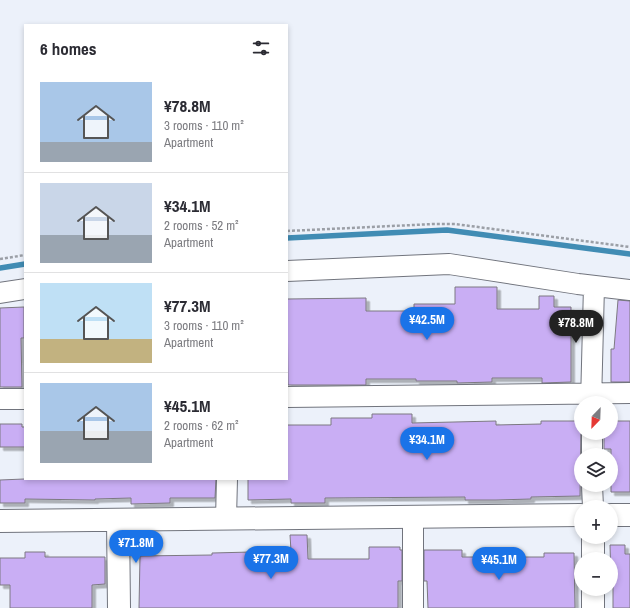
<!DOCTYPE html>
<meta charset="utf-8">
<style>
:root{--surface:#fff;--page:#f7f7f7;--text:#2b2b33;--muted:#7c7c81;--line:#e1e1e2;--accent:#1a73e8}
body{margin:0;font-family:"Archivo Narrow",sans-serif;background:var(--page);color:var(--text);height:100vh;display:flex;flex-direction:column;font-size:15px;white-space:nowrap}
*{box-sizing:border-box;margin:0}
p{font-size:13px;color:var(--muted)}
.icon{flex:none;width:22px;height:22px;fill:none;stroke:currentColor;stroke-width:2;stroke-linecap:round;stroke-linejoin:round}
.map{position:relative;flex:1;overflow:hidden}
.panel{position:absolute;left:24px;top:24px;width:264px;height:456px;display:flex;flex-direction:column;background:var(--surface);border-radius:0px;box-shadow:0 2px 6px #0003}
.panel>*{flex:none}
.needle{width:26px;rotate:203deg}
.tools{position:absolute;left:574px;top:396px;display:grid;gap:8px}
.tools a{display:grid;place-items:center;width:44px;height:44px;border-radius:50%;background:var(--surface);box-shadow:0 2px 6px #0003;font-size:20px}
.price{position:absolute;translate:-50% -34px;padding:0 9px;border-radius:14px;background:var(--accent);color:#fff;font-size:13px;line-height:26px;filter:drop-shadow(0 1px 2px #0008)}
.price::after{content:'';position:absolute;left:50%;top:24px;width:12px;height:9px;margin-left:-6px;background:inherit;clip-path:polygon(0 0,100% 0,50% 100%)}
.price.current{background:#222;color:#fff}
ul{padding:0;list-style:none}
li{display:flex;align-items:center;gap:12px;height:100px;padding:0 16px}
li+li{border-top:1px solid var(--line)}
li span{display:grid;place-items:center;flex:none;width:112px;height:80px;border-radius:0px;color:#555}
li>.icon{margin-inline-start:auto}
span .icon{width:48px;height:48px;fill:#fffc;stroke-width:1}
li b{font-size:17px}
h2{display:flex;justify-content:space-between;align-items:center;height:48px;padding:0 16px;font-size:17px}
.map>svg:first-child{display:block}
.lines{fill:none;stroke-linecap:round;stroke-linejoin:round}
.stream{stroke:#418cb4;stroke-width:5.5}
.building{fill:#c9aef4;stroke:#7c7981;filter:url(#shadow)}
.street-casing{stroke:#71747d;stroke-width:22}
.secondary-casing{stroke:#71747d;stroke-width:24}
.path{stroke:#9b9fa6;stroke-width:2.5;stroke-dasharray:3 2;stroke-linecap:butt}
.street{stroke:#fff;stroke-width:20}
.secondary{stroke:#fff;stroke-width:22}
</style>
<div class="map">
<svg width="630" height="608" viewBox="0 0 630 608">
<defs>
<filter id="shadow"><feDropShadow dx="3.5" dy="3.5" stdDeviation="0" flood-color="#0004"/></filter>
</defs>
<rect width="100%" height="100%" fill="#ecf1fa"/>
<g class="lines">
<path class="stream" d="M 287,238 L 447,230 L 630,254
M 0,268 L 25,264"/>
</g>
<path class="building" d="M 455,287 L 497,287 L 497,309 L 539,309 L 539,296 L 554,296 L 554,307 L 571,307 L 571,382 L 542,383 L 542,378 L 492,378 L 492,382 L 457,383 L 457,381 L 416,381 L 416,379 L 366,379 L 366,385 L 288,385 L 287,299 L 366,298 L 366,311 L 414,311 L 414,304 L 455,304 Z
M 618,300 L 630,301 L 630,382 L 611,382 L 611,349 L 614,349 Z
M 24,307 L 24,338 L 21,338 L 22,387 L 0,387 L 0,308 Z
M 372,414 L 412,414 L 412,423 L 496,421 L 496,425 L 541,424 L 541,421 L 581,421 L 580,496 L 531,497 L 531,499 L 496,500 L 465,500 L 465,497 L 325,498 L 325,503 L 291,503 L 291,499 L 248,500 L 248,479 L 287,479 L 287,425 L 331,425 L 331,418 L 372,418 Z
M 611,421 L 630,421 L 630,492 L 611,492 L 611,449 L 604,449 L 604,433 L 611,433 Z
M 0,424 L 22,424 L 22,427 L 25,427 L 25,447 L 0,447 Z
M 24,479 L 216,479 L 215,498 L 170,498 L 170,503 L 131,504 L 131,498 L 95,499 L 95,500 L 25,499 L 25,503 L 0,503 L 0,480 Z
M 290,535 L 307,535 L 308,559 L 369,559 L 369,547 L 400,547 L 400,550 L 402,550 L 402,581 L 398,581 L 398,608 L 139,608 L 140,556 L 212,555 L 212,553 L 291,551 Z
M 610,545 L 625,545 L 625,554 L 630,554 L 630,608 L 613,608 L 613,581 L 611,581 Z
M 424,550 L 462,550 L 462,557 L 544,557 L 544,553 L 574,553 L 575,608 L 428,608 L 427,581 L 424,581 Z
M 25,552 L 45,552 L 45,557 L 105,557 L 105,584 L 92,585 L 92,608 L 10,608 L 10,585 L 0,585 L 0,558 L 25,558 Z"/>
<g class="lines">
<defs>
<path id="street" d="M 287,271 L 449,264 L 578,284 L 630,290
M 0,293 L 25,289
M 287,397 L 630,393
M 0,399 L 25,399
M 591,403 L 594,286
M 592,433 L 592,455
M 592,485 L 593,507
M 413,517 L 413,608
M 226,519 L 227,479"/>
<path id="secondary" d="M 611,515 L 630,515
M 118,520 L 119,608
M 0,521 L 581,515
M 593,537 L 593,559
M 593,589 L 593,608"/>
</defs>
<use href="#street" class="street-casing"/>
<use href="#secondary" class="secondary-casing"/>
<path class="path" d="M 287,231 L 434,224 L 455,224 L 630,247
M 0,259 L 25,255"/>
<use href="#street" class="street"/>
<use href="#secondary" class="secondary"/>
</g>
</svg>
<div class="tools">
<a><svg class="needle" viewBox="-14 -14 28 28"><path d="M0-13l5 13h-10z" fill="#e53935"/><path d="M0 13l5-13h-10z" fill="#7c7c81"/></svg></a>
<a><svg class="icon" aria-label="layers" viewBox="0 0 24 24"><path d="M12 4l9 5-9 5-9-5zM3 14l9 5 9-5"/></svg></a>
<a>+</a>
<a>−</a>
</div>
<b class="price" style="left:427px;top:341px">¥42.5M</b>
<b class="price current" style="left:576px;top:344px">¥78.8M</b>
<b class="price" style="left:427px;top:461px">¥34.1M</b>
<b class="price" style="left:136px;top:564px">¥71.8M</b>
<b class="price" style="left:271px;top:580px">¥77.3M</b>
<b class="price" style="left:499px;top:581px">¥45.1M</b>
<section class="panel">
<h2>6 homes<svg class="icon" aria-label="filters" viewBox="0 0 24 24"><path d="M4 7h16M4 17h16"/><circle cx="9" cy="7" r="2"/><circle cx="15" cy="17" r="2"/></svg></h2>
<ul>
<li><span style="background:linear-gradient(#a9c7e8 75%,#9aa5b1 0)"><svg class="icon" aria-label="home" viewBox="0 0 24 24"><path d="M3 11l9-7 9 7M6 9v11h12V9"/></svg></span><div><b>¥78.8M</b><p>3 rooms · 110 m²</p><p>Apartment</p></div></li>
<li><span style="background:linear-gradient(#c9d6e8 65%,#9aa5b1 0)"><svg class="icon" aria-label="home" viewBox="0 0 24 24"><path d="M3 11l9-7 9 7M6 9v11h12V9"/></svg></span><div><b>¥34.1M</b><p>2 rooms · 52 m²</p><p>Apartment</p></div></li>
<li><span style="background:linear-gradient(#bfe0f5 70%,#c2b280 0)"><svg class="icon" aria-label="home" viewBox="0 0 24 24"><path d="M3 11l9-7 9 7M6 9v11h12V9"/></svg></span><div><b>¥77.3M</b><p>3 rooms · 110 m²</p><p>Apartment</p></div></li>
<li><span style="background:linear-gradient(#a9c7e8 60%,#9aa5b1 0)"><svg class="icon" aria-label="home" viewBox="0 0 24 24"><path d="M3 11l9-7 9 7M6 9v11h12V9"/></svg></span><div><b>¥45.1M</b><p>2 rooms · 62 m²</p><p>Apartment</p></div></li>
</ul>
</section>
</div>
